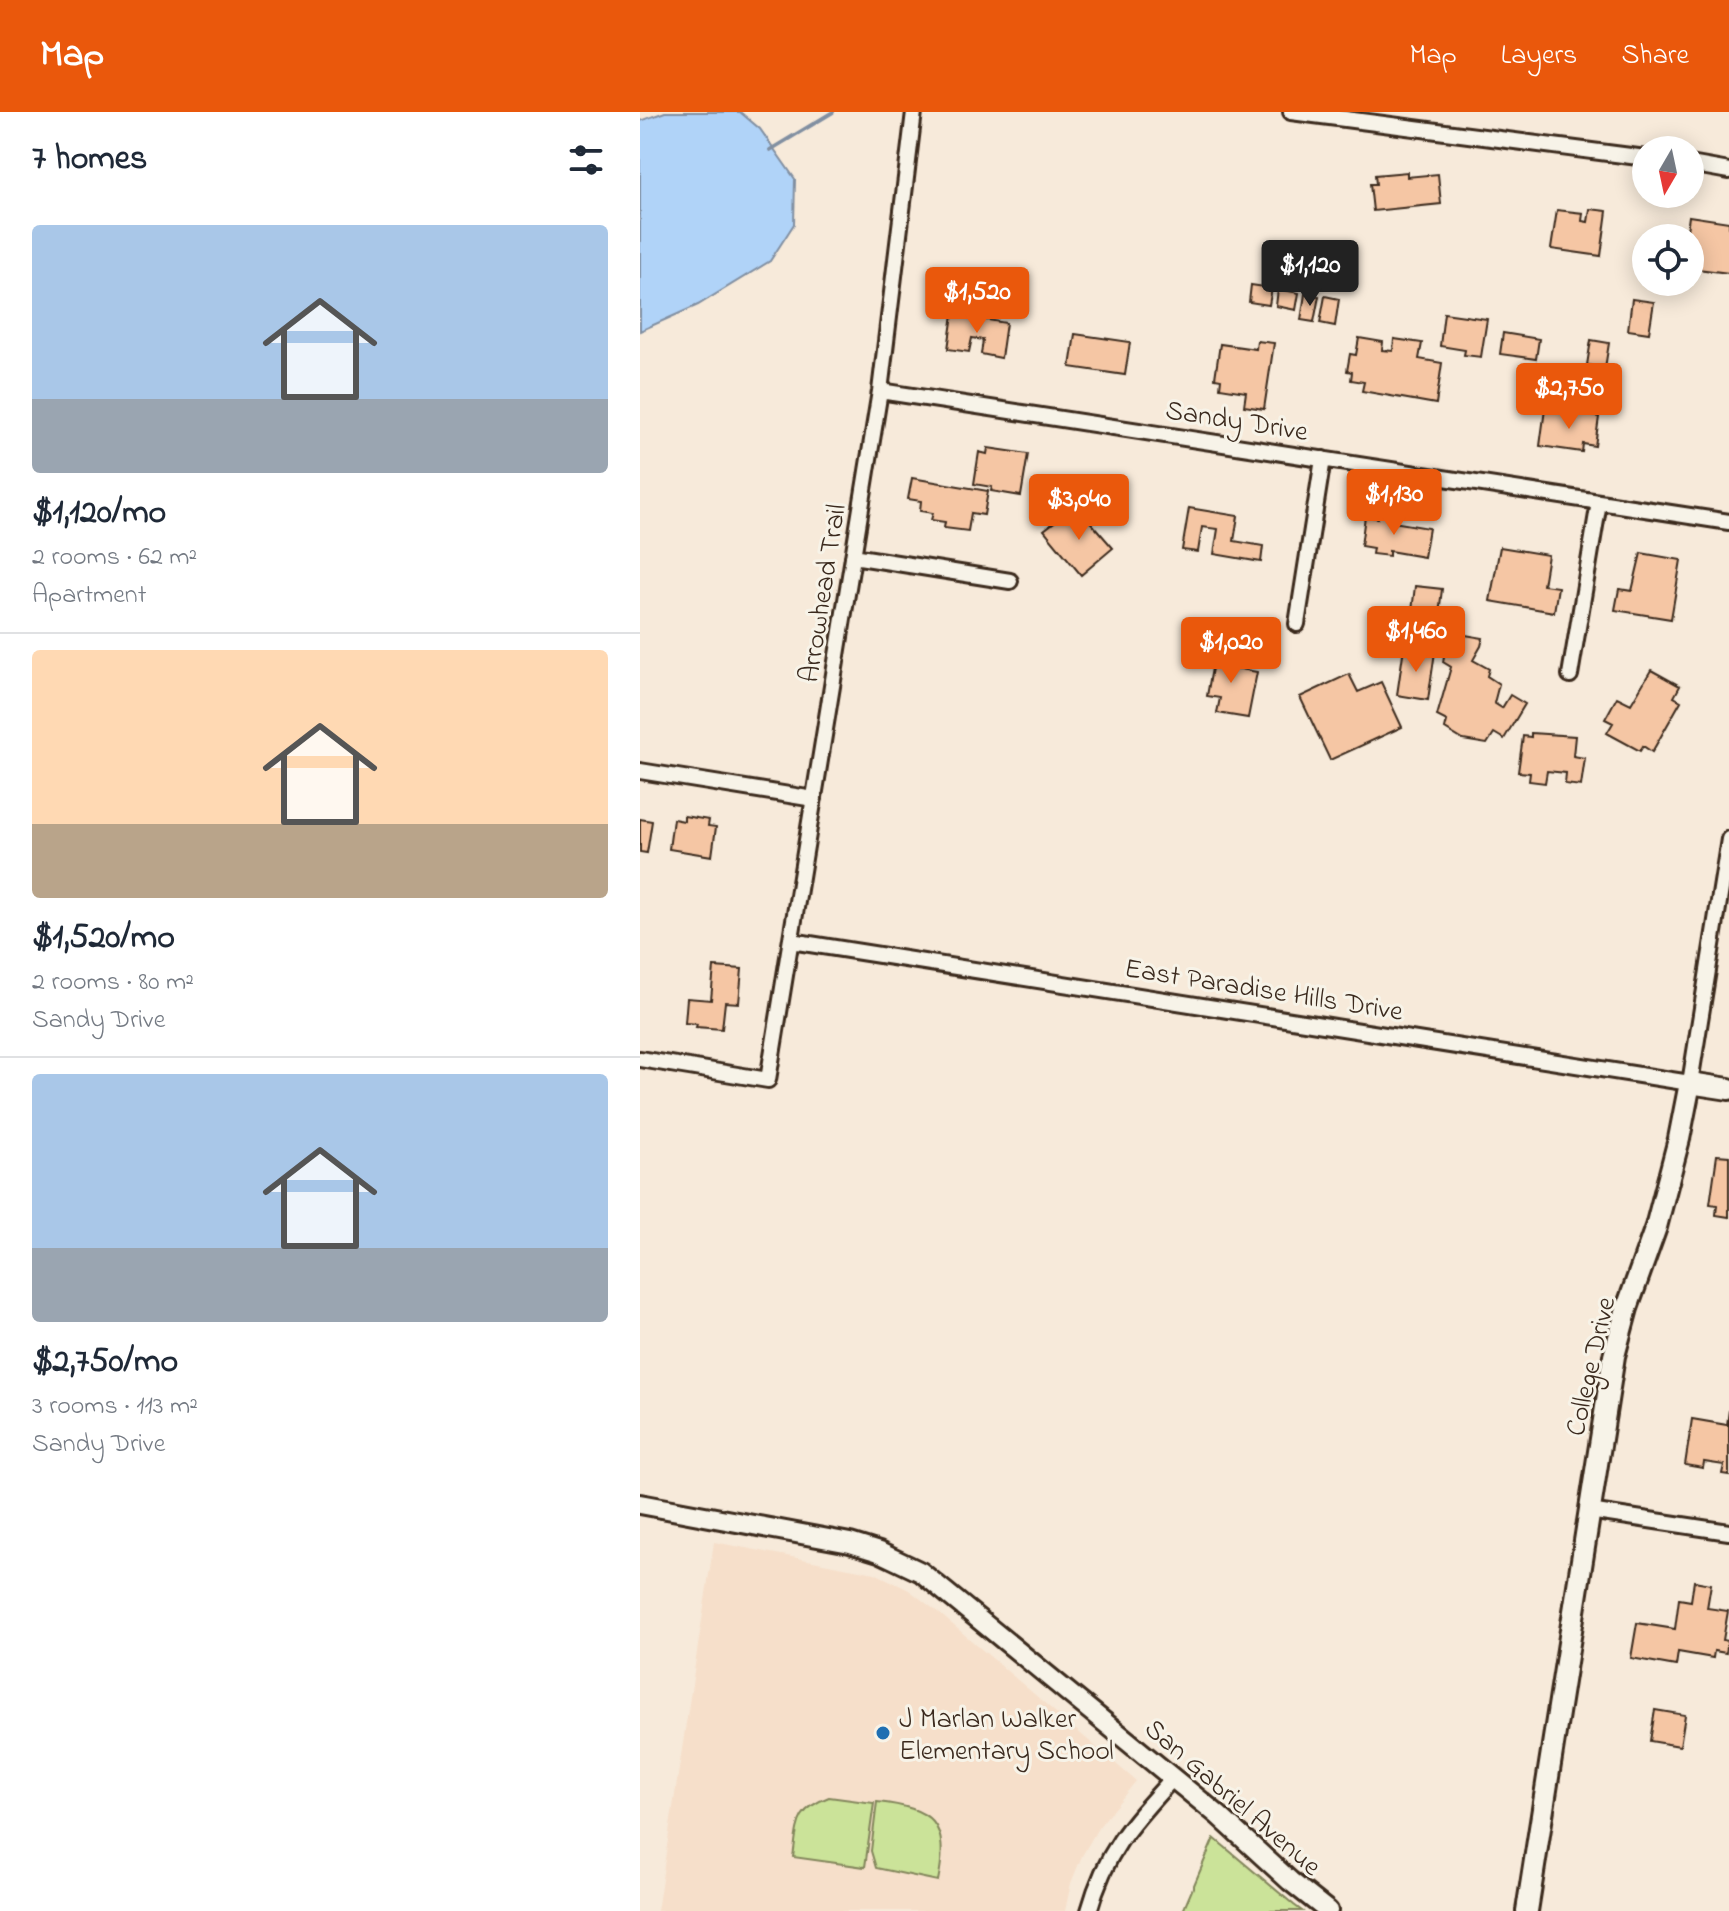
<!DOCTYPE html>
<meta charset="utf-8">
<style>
:root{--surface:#fff;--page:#f2f2f3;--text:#1f2937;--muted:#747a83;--line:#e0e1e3;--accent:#ea580c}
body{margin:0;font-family:"Indie Flower",sans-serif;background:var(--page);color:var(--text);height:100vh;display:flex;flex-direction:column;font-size:30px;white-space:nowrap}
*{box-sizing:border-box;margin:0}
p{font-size:26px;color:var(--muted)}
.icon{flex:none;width:44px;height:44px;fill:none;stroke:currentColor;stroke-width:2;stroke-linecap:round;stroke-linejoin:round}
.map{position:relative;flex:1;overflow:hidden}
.drawer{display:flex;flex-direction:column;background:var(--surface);width:640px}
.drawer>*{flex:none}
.needle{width:52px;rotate:189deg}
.buttons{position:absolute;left:992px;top:24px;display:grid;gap:16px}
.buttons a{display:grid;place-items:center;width:72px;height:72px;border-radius:50%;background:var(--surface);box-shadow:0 4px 20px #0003;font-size:40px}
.price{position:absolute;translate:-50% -68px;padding:0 18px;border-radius:8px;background:var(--accent);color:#fff;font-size:26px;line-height:52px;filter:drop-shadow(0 2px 4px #0008)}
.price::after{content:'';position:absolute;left:50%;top:48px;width:24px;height:18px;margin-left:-12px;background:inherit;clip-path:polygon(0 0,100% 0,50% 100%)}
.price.selected{background:#222;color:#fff}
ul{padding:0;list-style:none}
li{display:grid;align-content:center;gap:16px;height:424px;padding:0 32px}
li+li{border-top:2px solid var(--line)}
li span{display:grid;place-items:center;height:248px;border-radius:8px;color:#555}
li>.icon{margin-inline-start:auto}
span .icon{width:144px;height:144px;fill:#fffc;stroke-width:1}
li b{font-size:34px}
h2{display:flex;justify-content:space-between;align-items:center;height:96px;padding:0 32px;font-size:34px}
header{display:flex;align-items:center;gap:48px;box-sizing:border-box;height:112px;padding:0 40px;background:var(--accent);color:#fff}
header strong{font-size:38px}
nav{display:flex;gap:44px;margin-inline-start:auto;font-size:28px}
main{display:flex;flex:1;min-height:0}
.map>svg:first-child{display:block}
.built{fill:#f6dfca}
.green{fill:#cbe399;stroke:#83865c;stroke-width:2}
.water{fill:#b0d3f8;stroke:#818fa1;stroke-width:2}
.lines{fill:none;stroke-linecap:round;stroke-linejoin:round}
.stream{stroke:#818fa1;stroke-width:4}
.building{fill:#f5c6a4;stroke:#3b2a1e;stroke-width:2}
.minor-casing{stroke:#3b2a1e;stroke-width:20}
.tertiary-casing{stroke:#3b2a1e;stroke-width:24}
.secondary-casing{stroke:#3b2a1e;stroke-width:26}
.minor{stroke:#f7f3e8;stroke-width:14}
.tertiary{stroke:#f7f3e8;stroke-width:18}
.secondary{stroke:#f7f3e8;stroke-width:20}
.poi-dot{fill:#1f6fb2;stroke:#f7f3e8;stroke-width:3}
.labels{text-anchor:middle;stroke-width:6;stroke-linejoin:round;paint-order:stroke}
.street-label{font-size:28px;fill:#3b2a1e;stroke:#f7f3e8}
.poi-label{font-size:28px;fill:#3b2a1e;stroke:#f7f3e8;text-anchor:start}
</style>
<header>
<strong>Map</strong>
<nav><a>Map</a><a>Layers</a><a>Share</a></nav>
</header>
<main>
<section class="drawer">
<h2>7 homes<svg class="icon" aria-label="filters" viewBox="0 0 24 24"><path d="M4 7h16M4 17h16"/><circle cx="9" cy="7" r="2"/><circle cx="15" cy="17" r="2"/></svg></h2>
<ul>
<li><span style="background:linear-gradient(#a9c7e8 70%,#9aa5b1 0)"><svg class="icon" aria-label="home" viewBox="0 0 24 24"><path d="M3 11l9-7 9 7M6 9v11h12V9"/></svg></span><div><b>$1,120/mo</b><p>2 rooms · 62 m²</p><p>Apartment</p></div></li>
<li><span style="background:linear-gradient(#ffd9b3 70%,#b9a48a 0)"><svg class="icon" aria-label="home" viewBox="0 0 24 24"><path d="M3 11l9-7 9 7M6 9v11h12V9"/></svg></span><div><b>$1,520/mo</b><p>2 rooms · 80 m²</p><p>Sandy Drive</p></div></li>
<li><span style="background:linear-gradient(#a9c7e8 70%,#9aa5b1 0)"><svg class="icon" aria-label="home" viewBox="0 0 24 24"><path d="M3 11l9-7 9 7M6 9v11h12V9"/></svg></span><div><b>$2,750/mo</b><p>3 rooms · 113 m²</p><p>Sandy Drive</p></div></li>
</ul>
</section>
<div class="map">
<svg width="1089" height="1799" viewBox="0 0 1089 1799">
<rect width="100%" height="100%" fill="#f7eada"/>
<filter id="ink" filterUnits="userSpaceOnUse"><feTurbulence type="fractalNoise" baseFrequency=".0125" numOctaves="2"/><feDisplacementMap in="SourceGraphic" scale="16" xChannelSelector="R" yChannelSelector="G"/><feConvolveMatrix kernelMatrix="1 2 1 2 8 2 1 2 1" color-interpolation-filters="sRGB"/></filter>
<g filter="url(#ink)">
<path class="built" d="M 74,1430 L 235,1461 L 269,1478 L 299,1501 L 496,1669 L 458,1716 L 442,1744 L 431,1771 L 425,1799 L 17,1799 Z"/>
<path class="green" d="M 189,1685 L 234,1691 L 225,1755 L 153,1745 C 158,1712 155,1698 189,1685 Z
M 237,1690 C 293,1696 310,1711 298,1769 L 236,1756 L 231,1739 Z
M 574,1726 L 654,1793 L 662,1799 L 543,1799 Z"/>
<path class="water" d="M 25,0 L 100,0 L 120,17 L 155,67 L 154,112 L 130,149 L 58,193 L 0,219 L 0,9 Z"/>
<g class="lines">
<path class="stream" d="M 130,38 L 193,0"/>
</g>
<path class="building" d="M 767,60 L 767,65 L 798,62 L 801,92 L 733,99 L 730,72 L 736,72 L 735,63 Z
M 950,97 L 967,99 L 961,144 L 911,137 L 917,98 L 943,101 L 942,109 L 948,110 Z
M 1049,104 L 1089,110 L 1089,161 L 1050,156 L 1050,126 L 1046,126 Z
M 611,173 L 632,176 L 629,193 L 609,190 Z
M 638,177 L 659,181 L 656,198 L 636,194 Z
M 665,182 L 679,184 L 674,210 L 661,208 Z
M 685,184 L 699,187 L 695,214 L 680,211 Z
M 992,187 L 1014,190 L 1009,221 L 988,218 Z
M 804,201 L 847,207 L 841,245 L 824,243 L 825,238 L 800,234 Z
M 313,202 L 366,211 L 361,246 L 341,242 L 343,228 L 332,226 L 329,240 L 308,237 Z
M 863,221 L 899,227 L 896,247 L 860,242 Z
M 435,222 L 490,230 L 485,263 L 430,255 Z
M 719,226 L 743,230 L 742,238 L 753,239 L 754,227 L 782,231 L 779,247 L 802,251 L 796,292 L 722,279 L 724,270 L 711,268 L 712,260 L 707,259 L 710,242 L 716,243 Z
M 951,228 L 969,231 L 965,256 L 947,253 Z
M 617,229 L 634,231 L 624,297 L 604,294 L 606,280 L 580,276 L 581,267 L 575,266 L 580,232 L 616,237 Z
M 905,297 L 959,305 L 955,334 L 943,332 L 942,340 L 900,334 Z
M 348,336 L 388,342 L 381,384 L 351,379 L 352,375 L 334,372 L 339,340 L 347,342 Z
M 272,366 L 348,379 L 344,403 L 331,401 L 328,419 L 304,416 L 305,410 L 291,408 L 293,401 L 280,399 L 281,389 L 268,387 Z
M 549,396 L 598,404 L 594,429 L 623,434 L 621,450 L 574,442 L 578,417 L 562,415 L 558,440 L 542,438 Z
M 426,401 L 437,414 L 447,406 L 473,436 L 441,463 L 404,418 Z
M 738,402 L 753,405 L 753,410 L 789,416 L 784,445 L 749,439 L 749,444 L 732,442 L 733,436 L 721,434 L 725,404 L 738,406 Z
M 860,435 L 908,443 L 903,473 L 918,475 L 914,500 L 850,489 Z
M 1001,441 L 1041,448 L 1031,507 L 975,498 L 979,477 L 992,479 Z
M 775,474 L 802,477 L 799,502 L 794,502 L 793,512 L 762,508 L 763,498 L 772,499 Z
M 808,520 L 843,526 L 841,534 L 833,548 L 849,557 L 847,564 L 859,572 L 854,591 L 862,596 L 870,583 L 885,592 L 864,627 L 854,621 L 847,632 L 823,628 L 805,617 L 807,609 L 797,604 L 811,555 L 803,550 Z
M 576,534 L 594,537 L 590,555 L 617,560 L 608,606 L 577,601 L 580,586 L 567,584 Z
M 764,535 L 795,540 L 788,588 L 757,583 Z
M 1011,558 L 1040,574 L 1034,585 L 1041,589 L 1012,640 L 1003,634 L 1000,639 L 967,621 L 973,611 L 965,607 L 977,585 L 991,592 Z
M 709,562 L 718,580 L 741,570 L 762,615 L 690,648 L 660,585 Z
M 891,621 L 935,624 L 933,644 L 945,646 L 941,674 L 925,672 L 926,661 L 907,659 L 905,671 L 889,669 L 890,661 L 878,660 L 883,624 L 891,625 Z
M 44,704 L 69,708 L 68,714 L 76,715 L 72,744 L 29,737 L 33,707 L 44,709 Z
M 0,707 L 12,709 L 7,741 L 0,740 Z
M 74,855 L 102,857 L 99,891 L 85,890 L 82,917 L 56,915 L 57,912 L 45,911 L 47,886 L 71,888 Z
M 1077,1043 L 1089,1044 L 1089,1105 L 1076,1103 L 1077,1093 L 1070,1092 Z
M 1089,1298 L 1089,1363 L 1082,1362 L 1084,1353 L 1064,1350 L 1063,1356 L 1045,1353 L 1052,1307 L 1087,1313 Z
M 1054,1469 L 1071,1472 L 1067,1496 L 1088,1499 L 1083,1528 L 1088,1529 L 1086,1541 L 1074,1539 L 1073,1546 L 1038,1540 L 1036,1554 L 991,1546 L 997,1511 L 1035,1517 L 1039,1487 L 1051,1489 Z
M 1015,1598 L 1045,1603 L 1040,1634 L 1010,1629 Z"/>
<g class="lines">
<defs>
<path id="minor" d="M 651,0 L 1006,46
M 1050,52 L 1089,59
M 240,279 L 1089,410
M 213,444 L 370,469
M 657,512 L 683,347
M 930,563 L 959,390
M 0,659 L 174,687
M 151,829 L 1050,971 L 1089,727
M 0,947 L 128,968 L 240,279 L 274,0
M 949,1399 L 1089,1420
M 449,1799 C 466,1738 491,1712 533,1666"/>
<path id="tertiary" d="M 0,1392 L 210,1431 L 239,1440 L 281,1460 L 578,1703 L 650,1769 L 688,1799"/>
<path id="secondary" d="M 887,1799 L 974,1244 L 987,1196 L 1016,1115 L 1039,1027 L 1050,971 L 1089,977"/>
</defs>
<use href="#minor" class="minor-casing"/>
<use href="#tertiary" class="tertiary-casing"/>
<use href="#secondary" class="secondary-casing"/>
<use href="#minor" class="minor"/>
<use href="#tertiary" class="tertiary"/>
<use href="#secondary" class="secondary"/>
</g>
</g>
<circle class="poi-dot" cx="243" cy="1621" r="8"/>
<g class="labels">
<g class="street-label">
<text transform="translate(597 307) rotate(9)" y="10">Sandy Drive</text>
<text transform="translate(181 481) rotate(-81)" y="10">Arrowhead Trail</text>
<text transform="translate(624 876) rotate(9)" y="10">East Paradise Hills Drive</text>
<text transform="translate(949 1254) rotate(-77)" y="10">College Drive</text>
<text transform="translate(594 1684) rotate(41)" y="10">San Gabriel Avenue</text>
</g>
<g class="poi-label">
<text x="259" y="1615">J Marlan Walker<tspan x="259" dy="32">Elementary School</tspan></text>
</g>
</g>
</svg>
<div class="buttons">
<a><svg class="needle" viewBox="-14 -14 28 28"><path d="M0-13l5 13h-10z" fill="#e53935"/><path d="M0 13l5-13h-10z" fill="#747a83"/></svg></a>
<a><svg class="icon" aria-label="locate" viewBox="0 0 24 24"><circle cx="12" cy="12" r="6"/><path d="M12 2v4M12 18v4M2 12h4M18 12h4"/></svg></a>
</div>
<b class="price selected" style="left:670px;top:196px">$1,120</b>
<b class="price" style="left:337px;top:223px">$1,520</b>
<b class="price" style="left:929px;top:319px">$2,750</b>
<b class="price" style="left:754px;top:425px">$1,130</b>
<b class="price" style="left:439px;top:430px">$3,040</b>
<b class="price" style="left:776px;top:562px">$1,460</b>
<b class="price" style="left:591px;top:573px">$1,020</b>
</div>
</main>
